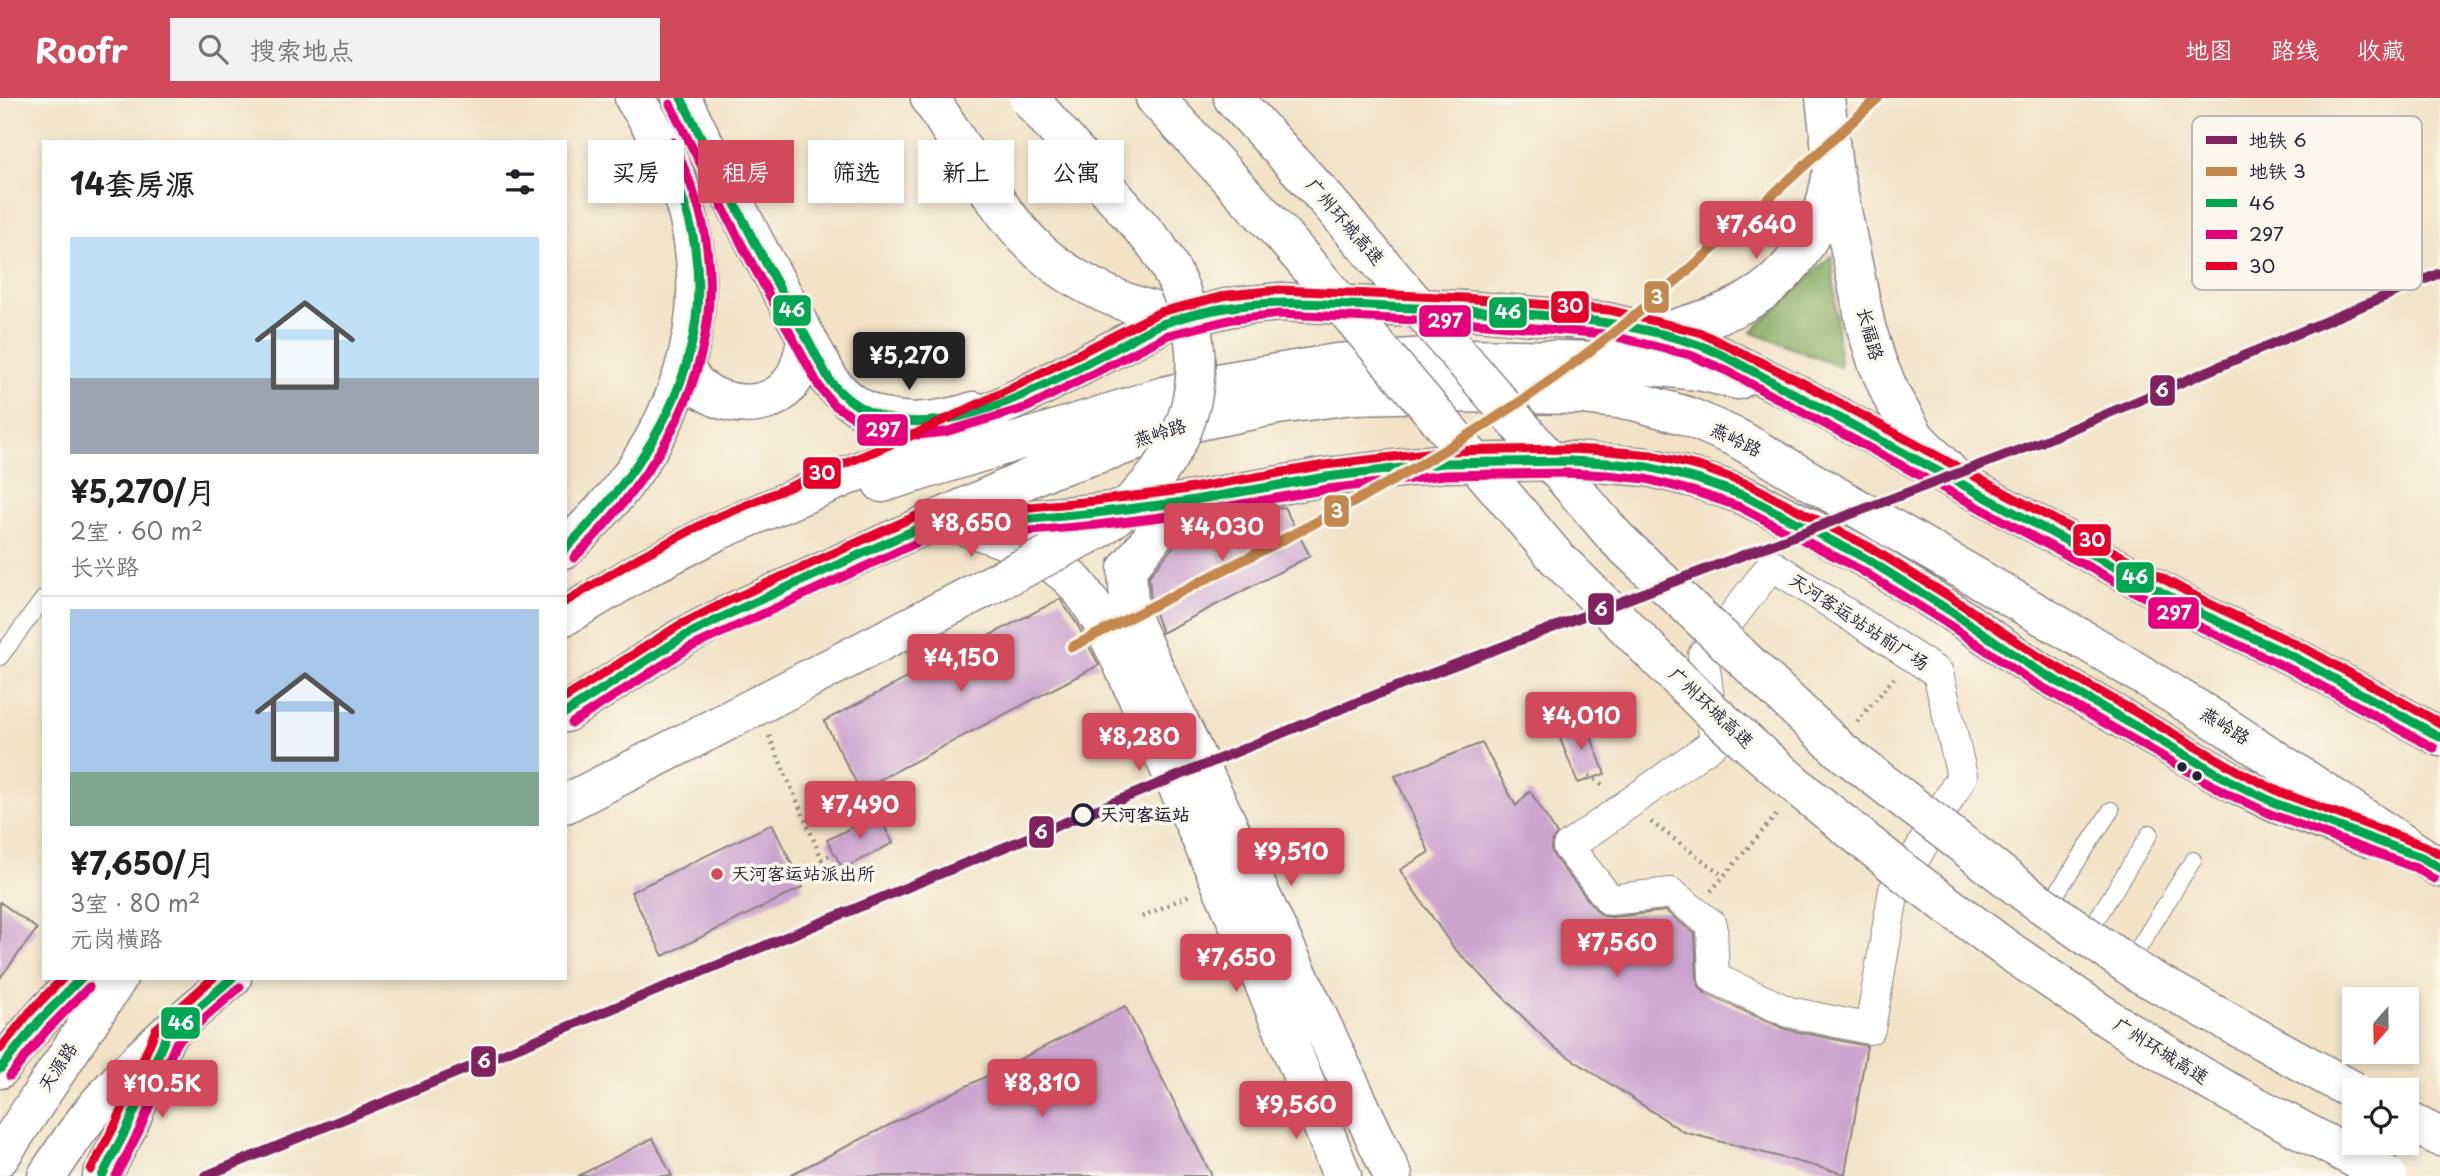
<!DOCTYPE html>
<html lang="zh">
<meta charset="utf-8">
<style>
:root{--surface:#fff;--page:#f2f2f2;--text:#202124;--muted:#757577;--line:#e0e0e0;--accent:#d1495b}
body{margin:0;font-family:"Playpen Sans","LXGW WenKai TC",sans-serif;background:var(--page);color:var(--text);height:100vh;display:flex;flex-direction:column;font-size:26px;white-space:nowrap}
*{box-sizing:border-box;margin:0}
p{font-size:23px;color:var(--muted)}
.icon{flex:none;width:38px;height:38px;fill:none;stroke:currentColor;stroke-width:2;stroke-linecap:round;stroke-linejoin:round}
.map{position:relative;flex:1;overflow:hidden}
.details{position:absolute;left:42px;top:42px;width:525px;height:840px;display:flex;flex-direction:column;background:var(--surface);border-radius:0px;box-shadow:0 4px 10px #0003}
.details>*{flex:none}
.guide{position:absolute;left:588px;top:42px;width:665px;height:63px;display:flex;gap:14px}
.needle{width:46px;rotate:200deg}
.fabs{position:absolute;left:2342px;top:889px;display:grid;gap:14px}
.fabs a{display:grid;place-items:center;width:77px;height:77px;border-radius:0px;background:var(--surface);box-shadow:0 4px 10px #0003;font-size:35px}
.price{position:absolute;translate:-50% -60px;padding:0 16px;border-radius:7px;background:var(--accent);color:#fff;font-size:23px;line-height:46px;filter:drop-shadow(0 2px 4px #0008)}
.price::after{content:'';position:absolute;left:50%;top:42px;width:21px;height:16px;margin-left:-10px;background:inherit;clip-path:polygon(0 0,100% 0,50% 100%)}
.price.current{background:#222;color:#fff}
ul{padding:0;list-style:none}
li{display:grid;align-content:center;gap:14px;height:371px;padding:0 28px}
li+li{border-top:2px solid var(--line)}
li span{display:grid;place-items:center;height:217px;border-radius:0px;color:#555}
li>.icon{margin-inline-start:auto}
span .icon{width:126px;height:126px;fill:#fffc;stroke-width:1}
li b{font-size:30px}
h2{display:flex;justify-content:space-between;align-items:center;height:84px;padding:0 28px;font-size:30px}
.tag{padding:0 24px;border-radius:0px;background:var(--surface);box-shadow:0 4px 10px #0003;font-size:24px;line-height:63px}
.tag.current{background:var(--accent);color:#fff}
header{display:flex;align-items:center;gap:42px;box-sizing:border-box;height:98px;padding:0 35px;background:var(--accent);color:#fff}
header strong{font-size:33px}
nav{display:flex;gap:38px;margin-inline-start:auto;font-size:24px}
.search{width:490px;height:63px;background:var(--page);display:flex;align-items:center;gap:18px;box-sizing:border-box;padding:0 24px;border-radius:0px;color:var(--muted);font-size:26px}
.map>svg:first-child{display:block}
.forest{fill:#86ab61;stroke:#54664e;stroke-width:2}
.building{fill:#cca5cf}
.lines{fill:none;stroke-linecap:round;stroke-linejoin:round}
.lane-casing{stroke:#8a8281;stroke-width:18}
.street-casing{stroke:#8a8281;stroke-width:32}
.secondary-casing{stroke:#8a8281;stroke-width:41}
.highway-casing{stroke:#8a8281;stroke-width:41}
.path{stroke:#8a8281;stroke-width:4.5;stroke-dasharray:2 5;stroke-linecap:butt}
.lane{stroke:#fff;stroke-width:16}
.street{stroke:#fff;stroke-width:30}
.secondary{stroke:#fff;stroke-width:38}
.highway{stroke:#fff;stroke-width:38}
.highway-bridge-casing{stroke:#8a8281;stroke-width:41;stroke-linecap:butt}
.highway-bridge{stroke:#fff;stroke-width:38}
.bus-1-casing{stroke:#fbf7ec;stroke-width:14}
.bus-2-casing{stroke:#fbf7ec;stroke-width:14}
.bus-3-casing{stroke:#fbf7ec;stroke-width:14}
.bus-1{stroke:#00a651;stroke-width:9}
.bus-2{stroke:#e5007d;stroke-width:9}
.bus-3{stroke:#e4002b;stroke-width:9}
.metro-1-casing{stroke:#fbf7ec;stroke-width:16}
.metro-2-casing{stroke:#fbf7ec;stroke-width:16}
.metro-1{stroke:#80225f;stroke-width:10}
.metro-2{stroke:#c4884f;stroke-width:10}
.bus-dot{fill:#22223b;stroke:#fbf7ec;stroke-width:2.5}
.stop-dot{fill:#fbf7ec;stroke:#22223b;stroke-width:3.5}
.poi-dot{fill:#d1495b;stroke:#fbf7ec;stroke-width:2.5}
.labels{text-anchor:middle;stroke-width:7;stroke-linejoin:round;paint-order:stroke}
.street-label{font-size:18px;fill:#22223b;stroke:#fbf7ec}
.stop-label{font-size:18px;font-weight:bold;fill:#22223b;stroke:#fbf7ec;text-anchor:start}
.poi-label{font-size:18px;fill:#22223b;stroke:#fbf7ec;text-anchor:start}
.key{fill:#fbf7ec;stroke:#bab7b7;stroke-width:2}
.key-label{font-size:19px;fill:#22223b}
.line-badge{stroke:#fbf7ec;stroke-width:2.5}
.badge-label{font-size:19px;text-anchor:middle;font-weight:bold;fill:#fff}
</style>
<header>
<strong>Roofr</strong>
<div class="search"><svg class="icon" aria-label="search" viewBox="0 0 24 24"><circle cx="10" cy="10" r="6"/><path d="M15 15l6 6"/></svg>搜索地点</div>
<nav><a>地图</a><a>路线</a><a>收藏</a></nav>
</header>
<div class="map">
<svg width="2440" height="1078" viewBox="0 0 2440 1078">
<rect width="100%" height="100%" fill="#fbf7ec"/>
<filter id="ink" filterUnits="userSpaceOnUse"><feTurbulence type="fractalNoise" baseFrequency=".0143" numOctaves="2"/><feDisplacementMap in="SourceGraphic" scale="14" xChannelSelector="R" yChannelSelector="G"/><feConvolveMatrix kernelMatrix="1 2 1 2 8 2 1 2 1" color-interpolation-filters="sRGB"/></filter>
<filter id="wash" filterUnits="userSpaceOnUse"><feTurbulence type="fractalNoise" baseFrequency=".00686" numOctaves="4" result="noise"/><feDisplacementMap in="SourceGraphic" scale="28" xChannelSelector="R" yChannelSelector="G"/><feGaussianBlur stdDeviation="1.57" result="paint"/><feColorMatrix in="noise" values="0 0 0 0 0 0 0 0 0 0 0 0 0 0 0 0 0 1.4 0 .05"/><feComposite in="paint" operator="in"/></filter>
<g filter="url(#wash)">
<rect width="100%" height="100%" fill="#f2e3c7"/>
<path class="forest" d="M 1832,157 L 1840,269 L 1751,234 Z"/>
<g id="blocks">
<path class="building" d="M 1284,409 L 1310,458 L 1162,535 L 1151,504 L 1149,478 L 1182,438 L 1215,421 Z
M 1060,501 L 1077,526 L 1099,567 L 860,692 L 824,623 Z
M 1585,623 L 1605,676 L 1578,685 L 1557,633 Z
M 1482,645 L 1516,708 L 1530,693 L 1557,736 L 1552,743 L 1551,751 L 1554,759 L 1597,813 L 1604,818 L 1612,819 L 1666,813 L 1695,836 L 1697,881 L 1700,890 L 1706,896 L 1785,931 L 1867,948 L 1845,1076 L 1684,1034 L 1552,948 L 1453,849 L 1400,772 L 1429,754 L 1395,678 Z
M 878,716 L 893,745 L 843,771 L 827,742 Z
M 772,726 L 803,789 L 663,858 L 631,794 Z
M 0,804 L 37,831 L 0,880 Z
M 1125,908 L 1212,1078 L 788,1078 L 1038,952 Z
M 653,1040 L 672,1078 L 578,1078 Z"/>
</g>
</g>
<g filter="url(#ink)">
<use href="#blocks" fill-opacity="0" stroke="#8a8281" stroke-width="2"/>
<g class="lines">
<defs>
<path id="lane" d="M 0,559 L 44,500
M 2047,810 L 2111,712
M 2085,840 L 2150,735
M 2128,867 L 2193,762"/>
<path id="street" d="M 1772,467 L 1938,575 L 1962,678 L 1915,760 L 1894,792 L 1870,931 L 1789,914 L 1714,880 L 1712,827 L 1671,795 L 1610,802 L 1568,749 L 1715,644 L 1703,557 Z"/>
<path id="secondary" d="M 681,0 L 754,143 L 830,283 C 868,331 921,330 974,313
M 1825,0 L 1833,69 L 1866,229 L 1877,264 L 1892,299 L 1916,340 L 1952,377
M 1660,235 C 1724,216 1775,203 1809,140 C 1813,132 1819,125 1822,116 C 1827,103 1829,88 1832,74
M 685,272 C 689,277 694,285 699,289 C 724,309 767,314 789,287 C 800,274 803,256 807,240
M 1183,404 L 1162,427 L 1127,471 L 1129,507 L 1134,527 L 1393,1078
M 950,423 C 994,438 1046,451 1078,488 C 1096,510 1108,537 1121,563 C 1198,733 1275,904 1342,1078
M 565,451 C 591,425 618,398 638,367 C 718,247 715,119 634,0
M 0,971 C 24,939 50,907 81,880
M 102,1078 L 128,1028 L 166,938"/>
<path id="highway" d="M 930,0 C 963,50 996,113 1040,154 C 1078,188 1131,210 1180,219
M 1155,0 L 1284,139
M 1233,0 L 1325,100
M 882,385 L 1164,298 L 1223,284 L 1337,265 L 1428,259 L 1602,263 L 1699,273 L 1738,282
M 953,420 L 1031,421 L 1095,415 L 1183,404 L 1326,379 L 1444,365 L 1570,363 L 1648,369 L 1697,381 L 1745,398 L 1804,427 L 1865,460 L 1952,514 L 2034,570 L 2234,685 L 2277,706 L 2370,740
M 565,518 L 644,471 L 715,434 L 920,347 L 1023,298 L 1164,225 L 1231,209 L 1280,204 L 1463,212 L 1607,224 L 1694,245 L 1793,294 L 2202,516 L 2298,561 L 2440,639
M 565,615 L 683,539 L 733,514 L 1045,373 L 1199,323 L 1278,307 L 1352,297 L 1439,295 L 1582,297 L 1634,303 L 1687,318 L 1737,340 L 2106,555 L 2223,627 L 2440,770
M 565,706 L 710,632
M 2406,1022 L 2440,1039
M 0,1059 L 118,880
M 47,1078 C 66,1049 85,1020 108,995 C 145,953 190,916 232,880"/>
</defs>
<use href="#lane" class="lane-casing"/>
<use href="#street" class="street-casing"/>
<use href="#secondary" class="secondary-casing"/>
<use href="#highway" class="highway-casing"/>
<path class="path" d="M 1857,624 L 1894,580
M 769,638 L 822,761 L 834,755
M 1589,677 L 1605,689
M 1651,724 L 1724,778
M 1711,793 L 1778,715
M 1142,819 L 1192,796"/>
<use href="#lane" class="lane"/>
<use href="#street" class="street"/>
<use href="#secondary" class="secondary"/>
<use href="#highway" class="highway"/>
<defs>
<path id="highway-bridge" d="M 1325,100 L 1616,440 L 1840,652 L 2027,796 L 2141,876 L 2354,993
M 1284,139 L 1556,459 L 1709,611 L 1805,695 L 1907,777 L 2008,852 L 2112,923 L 2216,987 L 2388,1078
M 710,632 L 1097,432 C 1200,361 1226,254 1157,148 L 1029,0"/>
</defs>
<use href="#highway-bridge" class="highway-bridge-casing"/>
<use href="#highway-bridge" class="highway-bridge"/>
<defs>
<path id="bus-1" d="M 681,0 L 754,143 L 830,283 C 903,374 1039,290 1118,249 C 1133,241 1149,230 1165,225 C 1186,218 1210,212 1232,209 C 1284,201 1337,207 1390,209 C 1487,213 1601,215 1693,245 C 1707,249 1719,256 1732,262 L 2202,516 L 2298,561 L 2440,639
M 565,451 C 646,370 713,270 695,150 C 690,115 676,81 662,49
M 565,615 L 683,539 L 733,514 L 941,420 L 1031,421 L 1095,415 L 1183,404 L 1326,379 L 1444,365 L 1570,363 L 1608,365 L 1648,369 L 1697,381 L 1745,398 L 1865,460 L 1952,514 L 2034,570 L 2234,685 L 2277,706 L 2421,759 L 2440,770
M 0,971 L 38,924 L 81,880
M 102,1078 L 128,1028 L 166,938 L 232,880"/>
<path id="bus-2" d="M 670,6 L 743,149 L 820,290 L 834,307 L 864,326 L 888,334 L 918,337 L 945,334 L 1028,309 L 1168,237 L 1233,221 L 1280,216 L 1462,224 L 1605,236 L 1690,257 L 1727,273 L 2196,527 L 2292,572 L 2434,650
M 574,460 C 658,375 723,275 707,150 C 703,113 688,78 673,44
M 572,625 L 689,550 L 944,432 L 1031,433 L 1097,427 L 1185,416 L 1328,391 L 1445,377 L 1570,375 L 1607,377 L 1646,381 L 1693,393 L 1740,409 L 1859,471 L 1945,524 L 2028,581 L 2228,696 L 2273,717 L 2416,770 L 2434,781
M 10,978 L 47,932 L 89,889
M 116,1078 L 139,1033 L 176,945 L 240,889"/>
<path id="bus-3" d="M 565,504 L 638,460 L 709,423 L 915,336 L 1018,287 L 1160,214 L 1228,197 L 1279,192 L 1464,200 L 1609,212 L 1699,234 L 1799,283 L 2208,505 L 2304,550 L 2440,625
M 565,600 L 678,528 L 728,503 L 938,408 L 1030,409 L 1094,403 L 1181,392 L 1325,367 L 1443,353 L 1570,351 L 1609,353 L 1651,357 L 1701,369 L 1750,387 L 1871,450 L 1958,504 L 2041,560 L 2240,674 L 2282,695 L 2425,748 L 2440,756
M 0,951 L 29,915 L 63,880
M 91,1072 L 117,1023 L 156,931 L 213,880"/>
</defs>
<use href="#bus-1" class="bus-1-casing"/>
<use href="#bus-2" class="bus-2-casing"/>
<use href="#bus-3" class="bus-3-casing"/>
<use href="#bus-1" class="bus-1"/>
<use href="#bus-2" class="bus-2"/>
<use href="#bus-3" class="bus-3"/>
<defs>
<path id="metro-1" d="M 205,1078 L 1365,601 L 2043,343 L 2440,175"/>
<path id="metro-2" d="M 1072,549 C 1221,472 1375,401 1514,308 C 1646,219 1761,107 1878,0"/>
</defs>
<use href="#metro-1" class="metro-1-casing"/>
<use href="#metro-2" class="metro-2-casing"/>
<use href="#metro-1" class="metro-1"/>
<use href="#metro-2" class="metro-2"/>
</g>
</g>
<g class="bus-dot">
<circle cx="2182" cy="669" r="6"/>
<circle cx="2197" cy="678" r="6"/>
</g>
<circle class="stop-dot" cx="1083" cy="717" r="10"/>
<circle class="poi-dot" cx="717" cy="776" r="7"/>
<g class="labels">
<g class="street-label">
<text transform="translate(1345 124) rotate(49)" y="6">广州环城高速</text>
<text transform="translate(1870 236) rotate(75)" y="6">长福路</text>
<text transform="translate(1160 335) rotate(-17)" y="6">燕岭路</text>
<text transform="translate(1736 342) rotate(26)" y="6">燕岭路</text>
<text transform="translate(1859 524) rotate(33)" y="6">天河客运站站前广场</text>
<text transform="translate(1711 610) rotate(43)" y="6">广州环城高速</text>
<text transform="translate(2225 628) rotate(32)" y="6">燕岭路</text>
<text transform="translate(2161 953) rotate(32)" y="6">广州环城高速</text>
<text transform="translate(58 969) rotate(-57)" y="6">天源路</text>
</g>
<g class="stop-label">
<text x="1100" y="723">天河客运站</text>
</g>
<g class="poi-label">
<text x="731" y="782">天河客运站派出所</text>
</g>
</g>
<rect x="2192" y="18" width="230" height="174" rx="10" class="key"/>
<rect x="2206" y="38" width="31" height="8" fill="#80225f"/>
<rect x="2206" y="69" width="31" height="9" fill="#c4884f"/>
<rect x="2206" y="101" width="31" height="8" fill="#00a651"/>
<rect x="2206" y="132" width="31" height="9" fill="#e5007d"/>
<rect x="2206" y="164" width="31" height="8" fill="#e4002b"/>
<g class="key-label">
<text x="2249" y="49">地铁 6</text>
<text x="2249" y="80">地铁 3</text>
<text x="2249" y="112">46</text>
<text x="2249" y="143">297</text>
<text x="2249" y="175">30</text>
</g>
<g class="line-badge">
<rect x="1643" y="182" width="27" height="34" rx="7" fill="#c4884f"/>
<rect x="1550" y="192" width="40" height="34" rx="7" fill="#e4002b"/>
<rect x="772" y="196" width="40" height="33" rx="7" fill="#00a651"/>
<rect x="1488" y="198" width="40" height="33" rx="7" fill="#00a651"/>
<rect x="1418" y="206" width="54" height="34" rx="7" fill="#e5007d"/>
<rect x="2149" y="276" width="27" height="33" rx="7" fill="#80225f"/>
<rect x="856" y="315" width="53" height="34" rx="7" fill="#e5007d"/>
<rect x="802" y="358" width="40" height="34" rx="7" fill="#e4002b"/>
<rect x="1323" y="396" width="27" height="34" rx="7" fill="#c4884f"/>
<rect x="2072" y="425" width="40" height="34" rx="7" fill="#e4002b"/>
<rect x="2115" y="463" width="40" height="33" rx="7" fill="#00a651"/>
<rect x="1587" y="494" width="28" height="34" rx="7" fill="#80225f"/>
<rect x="2147" y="498" width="53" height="34" rx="7" fill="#e5007d"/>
<rect x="1028" y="717" width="27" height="34" rx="7" fill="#80225f"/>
<rect x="160" y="908" width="41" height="34" rx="7" fill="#00a651"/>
<rect x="470" y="947" width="27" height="33" rx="7" fill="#80225f"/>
</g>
<g class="badge-label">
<text x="1657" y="206">3</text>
<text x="1570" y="215">30</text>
<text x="792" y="219">46</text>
<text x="1508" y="221">46</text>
<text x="1445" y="230">297</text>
<text x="2162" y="299">6</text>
<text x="883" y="339">297</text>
<text x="822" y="382">30</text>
<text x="1337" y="420">3</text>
<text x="2092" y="449">30</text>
<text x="2135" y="486">46</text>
<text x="1601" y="518">6</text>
<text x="2174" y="522">297</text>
<text x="1041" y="741">6</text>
<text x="181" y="932">46</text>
<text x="484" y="970">6</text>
</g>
</svg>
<div class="fabs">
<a><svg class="needle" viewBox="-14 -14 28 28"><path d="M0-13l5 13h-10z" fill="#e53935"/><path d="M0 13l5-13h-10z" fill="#757577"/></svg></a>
<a><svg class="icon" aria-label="locate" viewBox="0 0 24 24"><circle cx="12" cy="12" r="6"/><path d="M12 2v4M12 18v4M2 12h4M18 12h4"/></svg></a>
</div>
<b class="price" style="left:1756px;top:163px">¥7,640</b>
<b class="price current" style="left:909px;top:294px">¥5,270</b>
<b class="price" style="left:971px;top:461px">¥8,650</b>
<b class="price" style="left:1222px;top:465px">¥4,030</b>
<b class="price" style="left:961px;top:596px">¥4,150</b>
<b class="price" style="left:1581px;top:654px">¥4,010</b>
<b class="price" style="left:1139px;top:675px">¥8,280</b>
<b class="price" style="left:860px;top:743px">¥7,490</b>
<b class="price" style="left:1291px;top:790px">¥9,510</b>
<b class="price" style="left:1617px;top:881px">¥7,560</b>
<b class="price" style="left:1236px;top:896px">¥7,650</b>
<b class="price" style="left:1042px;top:1021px">¥8,810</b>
<b class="price" style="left:162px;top:1022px">¥10.5K</b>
<b class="price" style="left:1296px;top:1043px">¥9,560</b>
<div class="guide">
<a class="tag">买房</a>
<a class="tag current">租房</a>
<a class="tag">筛选</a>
<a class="tag">新上</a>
<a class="tag">公寓</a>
</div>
<section class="details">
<h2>14套房源<svg class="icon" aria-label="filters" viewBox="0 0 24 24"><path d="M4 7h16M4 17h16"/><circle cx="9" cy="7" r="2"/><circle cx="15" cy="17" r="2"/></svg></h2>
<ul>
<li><span style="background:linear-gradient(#bfe0f5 65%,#9aa5b1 0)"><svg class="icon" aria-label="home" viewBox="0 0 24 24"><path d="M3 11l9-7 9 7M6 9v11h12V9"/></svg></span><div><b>¥5,270/月</b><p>2室 · 60 m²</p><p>长兴路</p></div></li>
<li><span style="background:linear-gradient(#a9c7e8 75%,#7fa58c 0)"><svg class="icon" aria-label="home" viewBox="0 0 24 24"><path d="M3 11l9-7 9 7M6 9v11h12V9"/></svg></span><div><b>¥7,650/月</b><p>3室 · 80 m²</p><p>元岗横路</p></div></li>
</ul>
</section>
</div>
